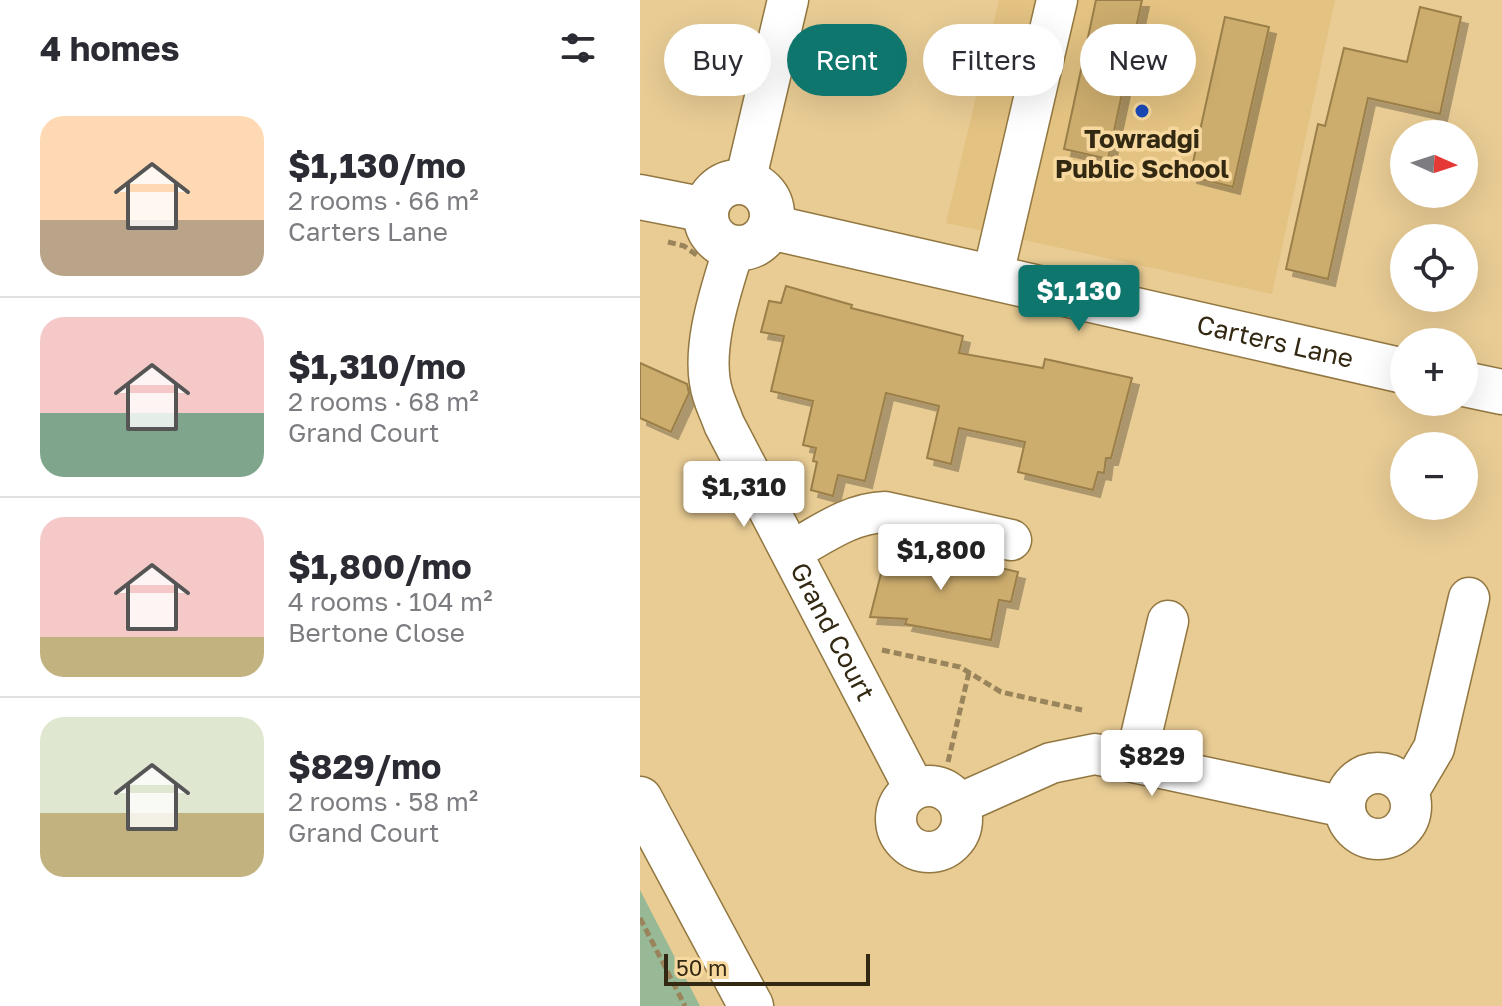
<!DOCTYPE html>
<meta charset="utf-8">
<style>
:root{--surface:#fff;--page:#f7f7f7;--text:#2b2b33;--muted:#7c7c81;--line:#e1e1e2;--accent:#0f766e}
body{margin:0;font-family:"Golos Text",sans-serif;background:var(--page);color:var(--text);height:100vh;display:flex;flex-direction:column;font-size:30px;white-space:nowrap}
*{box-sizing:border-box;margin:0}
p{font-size:26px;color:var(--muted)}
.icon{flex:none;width:44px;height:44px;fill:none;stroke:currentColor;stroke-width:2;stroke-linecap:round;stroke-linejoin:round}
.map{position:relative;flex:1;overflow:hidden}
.sheet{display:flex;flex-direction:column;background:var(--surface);width:640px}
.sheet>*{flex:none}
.top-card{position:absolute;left:24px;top:24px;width:718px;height:72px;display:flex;gap:16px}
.needle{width:52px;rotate:93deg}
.fabs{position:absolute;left:750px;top:120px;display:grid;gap:16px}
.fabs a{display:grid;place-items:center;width:88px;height:88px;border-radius:50%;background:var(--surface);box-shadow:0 8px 32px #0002;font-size:40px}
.scale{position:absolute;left:24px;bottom:20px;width:206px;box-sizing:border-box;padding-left:8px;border:4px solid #332811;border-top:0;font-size:22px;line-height:28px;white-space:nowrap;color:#332811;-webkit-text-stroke:6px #f7d9a0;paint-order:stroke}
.price{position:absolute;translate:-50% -68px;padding:0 18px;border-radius:8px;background:#fff;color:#222;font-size:26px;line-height:52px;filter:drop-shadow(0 2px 4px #0008)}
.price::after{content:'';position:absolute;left:50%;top:48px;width:24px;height:18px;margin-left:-12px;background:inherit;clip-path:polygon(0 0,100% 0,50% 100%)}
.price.current{background:var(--accent);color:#fff}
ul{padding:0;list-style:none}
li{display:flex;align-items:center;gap:24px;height:200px;padding:0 40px}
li+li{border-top:2px solid var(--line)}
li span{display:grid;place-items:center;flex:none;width:224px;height:160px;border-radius:24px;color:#555}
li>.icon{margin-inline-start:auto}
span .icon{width:96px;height:96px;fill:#fffc;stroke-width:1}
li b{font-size:34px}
h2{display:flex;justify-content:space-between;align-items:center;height:96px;padding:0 40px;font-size:34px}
.tag{padding:0 28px;border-radius:36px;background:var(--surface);box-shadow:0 8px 32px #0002;font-size:28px;line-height:72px}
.tag.current{background:var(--accent);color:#fff}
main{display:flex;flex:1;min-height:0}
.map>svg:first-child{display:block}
.built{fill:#e3c282}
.green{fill:#98b995}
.building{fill:#cdad6e;stroke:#9a7f49;stroke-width:2;filter:url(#shadow)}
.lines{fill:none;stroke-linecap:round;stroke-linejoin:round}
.minor-casing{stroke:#927741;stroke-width:43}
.major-casing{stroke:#927741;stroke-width:47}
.path{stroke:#9a845b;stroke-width:5;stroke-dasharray:8 4;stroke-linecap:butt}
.minor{stroke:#fff;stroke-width:40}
.major{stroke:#fff;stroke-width:44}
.poi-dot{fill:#1b4ab7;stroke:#f7d9a0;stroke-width:3}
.labels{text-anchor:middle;stroke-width:7;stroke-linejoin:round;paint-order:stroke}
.poi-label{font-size:26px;font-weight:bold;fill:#332811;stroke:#f7d9a0}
.street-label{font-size:26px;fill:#332811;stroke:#f7d9a0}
</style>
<main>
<section class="sheet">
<h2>4 homes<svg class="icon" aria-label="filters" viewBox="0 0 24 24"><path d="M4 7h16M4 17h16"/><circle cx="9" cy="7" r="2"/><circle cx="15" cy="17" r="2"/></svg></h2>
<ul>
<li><span style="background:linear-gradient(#ffd9b3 65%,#b9a48a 0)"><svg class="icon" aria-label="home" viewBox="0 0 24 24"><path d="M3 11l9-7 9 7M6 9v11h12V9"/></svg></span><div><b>$1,130/mo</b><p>2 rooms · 66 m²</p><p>Carters Lane</p></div></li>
<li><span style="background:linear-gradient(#f6c9c9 60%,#7fa58c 0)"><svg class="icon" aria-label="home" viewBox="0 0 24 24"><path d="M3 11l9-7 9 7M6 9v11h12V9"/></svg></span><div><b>$1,310/mo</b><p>2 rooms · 68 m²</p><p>Grand Court</p></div></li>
<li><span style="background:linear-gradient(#f6c9c9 75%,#c2b280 0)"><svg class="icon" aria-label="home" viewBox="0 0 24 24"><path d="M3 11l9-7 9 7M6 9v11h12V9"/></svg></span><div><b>$1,800/mo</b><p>4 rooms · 104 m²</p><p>Bertone Close</p></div></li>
<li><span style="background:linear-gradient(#dfe7d0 60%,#c2b280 0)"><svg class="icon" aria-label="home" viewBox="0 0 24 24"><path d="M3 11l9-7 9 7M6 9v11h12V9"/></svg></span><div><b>$829/mo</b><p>2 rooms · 58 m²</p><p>Grand Court</p></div></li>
</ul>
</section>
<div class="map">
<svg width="862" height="1006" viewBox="0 0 862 1006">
<defs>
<filter id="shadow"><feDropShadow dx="7" dy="7" stdDeviation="0" flood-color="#0004"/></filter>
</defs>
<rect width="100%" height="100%" fill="#e9cc94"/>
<path class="built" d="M 359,0 L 695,0 L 632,294 L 306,223 Z"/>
<path class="green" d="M 0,890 L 60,1006 L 0,1006 Z"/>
<path class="building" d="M 456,0 L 502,0 L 468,159 L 424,149 Z
M 780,7 L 821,17 L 800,114 L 728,98 L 688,279 L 646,269 L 678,124 L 685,126 L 704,48 L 767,62 Z
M 585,17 L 629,27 L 593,187 L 550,176 Z
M 146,286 L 212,305 L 211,308 L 323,336 L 319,353 L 403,368 L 405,359 L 492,378 L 471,458 L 466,458 L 464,473 L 458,472 L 453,490 L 378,472 L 385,442 L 319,428 L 311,464 L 287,458 L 299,406 L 246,393 L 225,481 L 198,475 L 193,496 L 171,490 L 177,462 L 173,461 L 176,448 L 163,445 L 173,401 L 131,391 L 144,336 L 121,332 L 129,301 L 141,303 Z
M 0,363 L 47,384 L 49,393 L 31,432 L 0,418 Z
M 249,542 L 378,572 L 371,602 L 359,600 L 351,640 L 265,624 L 267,619 L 230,617 Z"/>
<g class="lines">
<defs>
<g id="minor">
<path d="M 105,182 L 148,0"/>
<path id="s1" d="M 94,248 C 81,290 59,352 73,395 C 76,405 81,415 84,424 L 274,788"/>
<path d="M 352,279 L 417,0"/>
<path d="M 152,551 C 181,535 210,513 245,512 L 371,540"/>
<path d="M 495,762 L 528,621"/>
<circle cx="738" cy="806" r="33"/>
<circle cx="289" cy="819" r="33"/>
<path d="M 768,792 L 794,748 L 829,598"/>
<path d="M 319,804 L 411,763 L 455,754 L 705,807"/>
</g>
<g id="major">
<circle cx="99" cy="215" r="33"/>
<path d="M 0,197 L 66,210"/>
<path id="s2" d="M 130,227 L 764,371"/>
<path d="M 824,384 L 862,392"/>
<path d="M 0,799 L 111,1006"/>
</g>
</defs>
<use href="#minor" class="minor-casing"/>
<use href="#major" class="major-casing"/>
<path class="path" d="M 28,242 L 44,246 L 58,256
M 242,650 L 320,667 L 361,692 L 442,710
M 308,762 L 329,672
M 0,918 L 45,1006"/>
<use href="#minor" class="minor"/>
<use href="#major" class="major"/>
</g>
<circle class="poi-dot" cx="502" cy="111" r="8"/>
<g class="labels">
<g class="poi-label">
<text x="502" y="148">Towradgi<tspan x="502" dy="30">Public School</tspan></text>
</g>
<g class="street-label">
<text dy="9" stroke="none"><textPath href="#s2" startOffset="518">Carters Lane</textPath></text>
<text dy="9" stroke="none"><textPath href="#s1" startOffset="416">Grand Court</textPath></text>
</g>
</g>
</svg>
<div class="fabs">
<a><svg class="needle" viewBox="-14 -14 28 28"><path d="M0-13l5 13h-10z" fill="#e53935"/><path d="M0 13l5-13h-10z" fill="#7c7c81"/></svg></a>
<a><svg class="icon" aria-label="locate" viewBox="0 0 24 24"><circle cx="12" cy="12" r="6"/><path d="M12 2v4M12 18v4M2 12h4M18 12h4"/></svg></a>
<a>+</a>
<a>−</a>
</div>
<div class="scale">50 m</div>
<b class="price current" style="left:439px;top:333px">$1,130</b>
<b class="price" style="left:104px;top:529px">$1,310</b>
<b class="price" style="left:301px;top:592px">$1,800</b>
<b class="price" style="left:512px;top:798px">$829</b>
<div class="top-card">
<a class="tag">Buy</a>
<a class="tag current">Rent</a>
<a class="tag">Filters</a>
<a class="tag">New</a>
</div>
</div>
</main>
